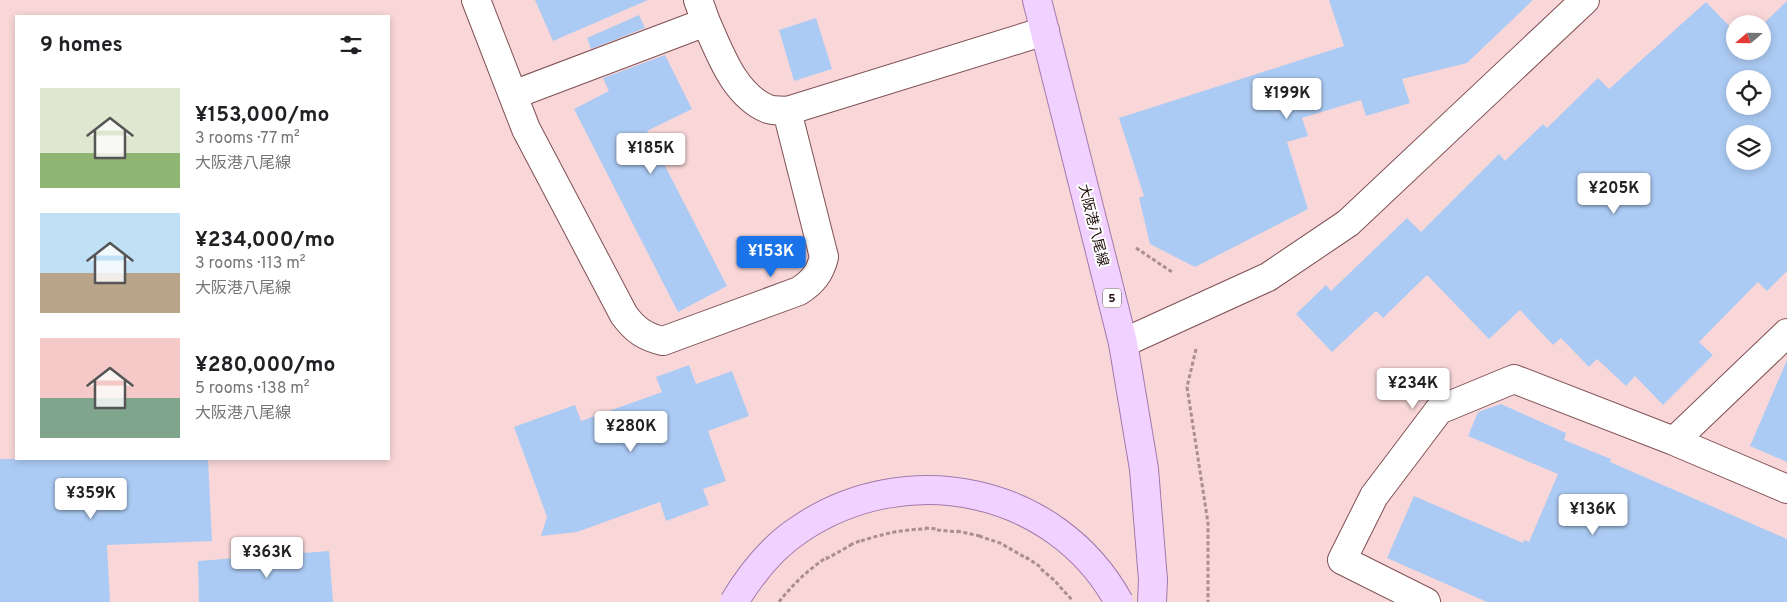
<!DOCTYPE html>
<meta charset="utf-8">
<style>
:root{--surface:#fff;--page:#f6f6f6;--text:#202124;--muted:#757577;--accent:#1a73e8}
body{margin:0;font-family:Overpass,"Noto Sans JP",sans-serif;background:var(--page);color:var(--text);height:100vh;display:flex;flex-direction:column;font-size:19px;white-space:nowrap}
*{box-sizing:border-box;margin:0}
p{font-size:16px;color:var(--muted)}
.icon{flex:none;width:28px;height:28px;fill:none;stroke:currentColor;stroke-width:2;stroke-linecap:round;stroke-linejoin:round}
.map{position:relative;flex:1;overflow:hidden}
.panel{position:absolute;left:15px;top:15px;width:375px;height:445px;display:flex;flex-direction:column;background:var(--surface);border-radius:0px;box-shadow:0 2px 8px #0003}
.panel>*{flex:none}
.needle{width:32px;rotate:250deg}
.buttons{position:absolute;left:1726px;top:15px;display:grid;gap:10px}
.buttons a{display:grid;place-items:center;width:45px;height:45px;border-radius:50%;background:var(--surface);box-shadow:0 2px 8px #0003;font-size:25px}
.price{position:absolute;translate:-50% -42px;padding:0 11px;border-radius:5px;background:#fff;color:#222;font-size:16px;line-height:32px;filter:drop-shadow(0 1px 2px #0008)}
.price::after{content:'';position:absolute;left:50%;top:30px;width:15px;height:11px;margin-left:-8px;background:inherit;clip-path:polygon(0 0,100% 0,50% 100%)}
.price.current{background:var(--accent);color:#fff}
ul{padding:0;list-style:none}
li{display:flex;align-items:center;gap:15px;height:125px;padding:0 25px}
li span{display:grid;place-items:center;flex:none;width:140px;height:100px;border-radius:0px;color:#555}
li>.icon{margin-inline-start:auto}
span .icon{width:60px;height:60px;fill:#fffc;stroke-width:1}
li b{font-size:21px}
h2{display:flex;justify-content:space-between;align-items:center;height:60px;padding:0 25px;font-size:21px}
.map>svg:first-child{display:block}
.building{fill:#accbf4;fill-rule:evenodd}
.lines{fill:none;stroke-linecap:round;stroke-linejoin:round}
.street-casing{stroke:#7f5053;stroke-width:30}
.secondary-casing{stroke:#7f5053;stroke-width:30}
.primary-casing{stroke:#a279ab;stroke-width:30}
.path{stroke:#ab8e8f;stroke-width:3;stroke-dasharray:4 2.5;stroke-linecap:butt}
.street{stroke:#fff;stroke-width:28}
.secondary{stroke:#fff;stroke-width:28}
.primary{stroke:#f1d1ff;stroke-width:28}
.primary-bridge-casing{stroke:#a279ab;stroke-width:30;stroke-linecap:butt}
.primary-bridge{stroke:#f1d1ff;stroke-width:28}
.labels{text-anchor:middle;stroke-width:4;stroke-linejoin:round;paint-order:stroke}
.shield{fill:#fff;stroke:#645657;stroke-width:1}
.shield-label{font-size:12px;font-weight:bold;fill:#210e0f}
.street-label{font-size:14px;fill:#210e0f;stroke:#fff}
</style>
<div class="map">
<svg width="1787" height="602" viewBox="0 0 1787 602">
<rect width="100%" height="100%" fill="#f9d7d8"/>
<path class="building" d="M 535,0 L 648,0 L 553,41 Z
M 1329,0 L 1533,0 L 1467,63 L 1402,79 L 1410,103 L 1366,116 L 1361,100 L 1302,118 L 1308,136 L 1287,142 L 1308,209 L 1195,267 L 1150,244 L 1139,198 L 1144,196 L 1119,118 L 1344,46 Z
M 1787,1 L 1787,271 L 1767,291 L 1758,282 L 1699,342 L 1713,355 L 1663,405 L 1635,376 L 1626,386 L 1597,359 L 1589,367 L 1561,338 L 1553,345 L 1520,310 L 1489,339 L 1427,275 L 1383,318 L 1376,311 L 1332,352 L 1296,314 L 1326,285 L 1331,291 L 1407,218 L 1421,232 L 1499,154 L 1505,161 L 1543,124 L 1547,128 L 1598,78 L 1609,89 L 1706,2 L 1735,32 L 1735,51 L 1762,51 L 1762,25 ZM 1735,79 L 1762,79 L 1762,106 L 1735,106 ZM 1735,134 L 1762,134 L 1762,161 L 1735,161 Z
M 639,15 L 645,28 L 591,49 L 587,38 Z
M 816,18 L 832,69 L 794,81 L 779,30 Z
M 665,55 L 692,109 L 647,131 L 727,286 L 678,312 L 574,109 L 609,91 L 603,78 Z
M 1787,360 L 1787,462 L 1750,446 Z
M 689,365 L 696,384 L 732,371 L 749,416 L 708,431 L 726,481 L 703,489 L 709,505 L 666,521 L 660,502 L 577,532 L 541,536 L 547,517 L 514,427 L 575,405 L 581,421 L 662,392 L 656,377 Z
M 1501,404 L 1566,433 L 1564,440 L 1611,459 L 1610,462 L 1787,539 L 1787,602 L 1487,602 L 1387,558 L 1414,496 L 1523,543 L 1524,540 L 1529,542 L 1558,474 L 1468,436 L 1478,412 Z
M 0,459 L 208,459 L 212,541 L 107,545 L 110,602 L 0,602 Z
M 329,551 L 333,602 L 199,602 L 198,561 Z"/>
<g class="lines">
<defs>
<path id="street" d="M 476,0 L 526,129 L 624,315 C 635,330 645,337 663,341 L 799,291 C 813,282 820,273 824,257 L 787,111 L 1045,31
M 698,0 L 706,22
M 513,95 L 706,22 C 720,53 734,95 768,109 C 774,111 781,110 787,111
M 1674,441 L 1787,333
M 1426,602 L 1342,560 L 1374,496 L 1439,410 L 1514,379 L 1674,441 L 1787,489"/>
<path id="secondary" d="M 1123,343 L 1268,277 L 1348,223 L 1585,0"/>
<path id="primary" d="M 1037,0 L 1123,343 L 1144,469 L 1153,580 L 1152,602"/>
</defs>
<use href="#street" class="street-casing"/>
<use href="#secondary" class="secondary-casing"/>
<use href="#primary" class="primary-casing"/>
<path class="path" d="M 1136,248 L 1172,272
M 1196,349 L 1187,387 L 1208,523 L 1208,602
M 925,528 L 938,529
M 937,530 L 958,532
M 957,531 L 980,536
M 979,536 L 1000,543 L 1028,559
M 861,541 C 882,534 904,529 926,529
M 850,545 L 862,540
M 1026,557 L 1042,568
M 826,559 L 851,545
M 1041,569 L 1054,580 L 1072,600
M 779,602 C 793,584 808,570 827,557"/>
<use href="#street" class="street"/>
<use href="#secondary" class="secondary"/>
<use href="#primary" class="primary"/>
<defs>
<path id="primary-bridge" d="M 734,602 C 751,574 772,547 800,529 C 907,457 1056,487 1119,602"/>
</defs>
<use href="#primary-bridge" class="primary-bridge-casing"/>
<use href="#primary-bridge" class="primary-bridge"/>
</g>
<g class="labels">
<rect class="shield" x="1103" y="288.5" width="18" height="19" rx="4"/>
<g class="shield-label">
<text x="1112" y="302">5</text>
</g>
<g class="street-label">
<text transform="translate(1094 225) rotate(76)" y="5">大阪港八尾線</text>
</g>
</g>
</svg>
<div class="buttons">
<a><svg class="needle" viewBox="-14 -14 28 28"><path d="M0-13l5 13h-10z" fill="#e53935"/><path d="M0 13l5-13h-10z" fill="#757577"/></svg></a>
<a><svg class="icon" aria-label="locate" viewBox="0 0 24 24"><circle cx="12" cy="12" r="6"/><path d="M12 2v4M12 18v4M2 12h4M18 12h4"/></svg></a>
<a><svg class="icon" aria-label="layers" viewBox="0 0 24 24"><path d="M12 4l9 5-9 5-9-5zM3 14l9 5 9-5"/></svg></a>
</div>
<b class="price" style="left:1287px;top:120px">¥199K</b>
<b class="price" style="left:651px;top:175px">¥185K</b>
<b class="price" style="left:1614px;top:215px">¥205K</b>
<b class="price current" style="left:771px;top:278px">¥153K</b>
<b class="price" style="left:1413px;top:410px">¥234K</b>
<b class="price" style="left:631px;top:453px">¥280K</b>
<b class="price" style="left:91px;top:520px">¥359K</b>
<b class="price" style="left:1593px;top:536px">¥136K</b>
<b class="price" style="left:267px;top:579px">¥363K</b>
<section class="panel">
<h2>9 homes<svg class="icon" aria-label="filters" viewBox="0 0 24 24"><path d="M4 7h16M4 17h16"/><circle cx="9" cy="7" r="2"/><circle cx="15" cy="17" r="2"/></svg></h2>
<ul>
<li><span style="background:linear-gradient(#dfe7d0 65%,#8fb573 0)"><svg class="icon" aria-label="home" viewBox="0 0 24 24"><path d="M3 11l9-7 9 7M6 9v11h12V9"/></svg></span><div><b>¥153,000/mo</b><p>3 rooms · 77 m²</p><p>大阪港八尾線</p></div></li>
<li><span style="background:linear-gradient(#bfe0f5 60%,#b9a48a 0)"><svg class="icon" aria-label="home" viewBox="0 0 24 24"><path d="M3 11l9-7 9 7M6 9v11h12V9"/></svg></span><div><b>¥234,000/mo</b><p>3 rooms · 113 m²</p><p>大阪港八尾線</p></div></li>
<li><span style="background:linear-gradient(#f6c9c9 60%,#7fa58c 0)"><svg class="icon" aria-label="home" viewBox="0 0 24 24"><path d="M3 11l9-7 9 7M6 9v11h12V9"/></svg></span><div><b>¥280,000/mo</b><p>5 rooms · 138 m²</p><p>大阪港八尾線</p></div></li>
</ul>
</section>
</div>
